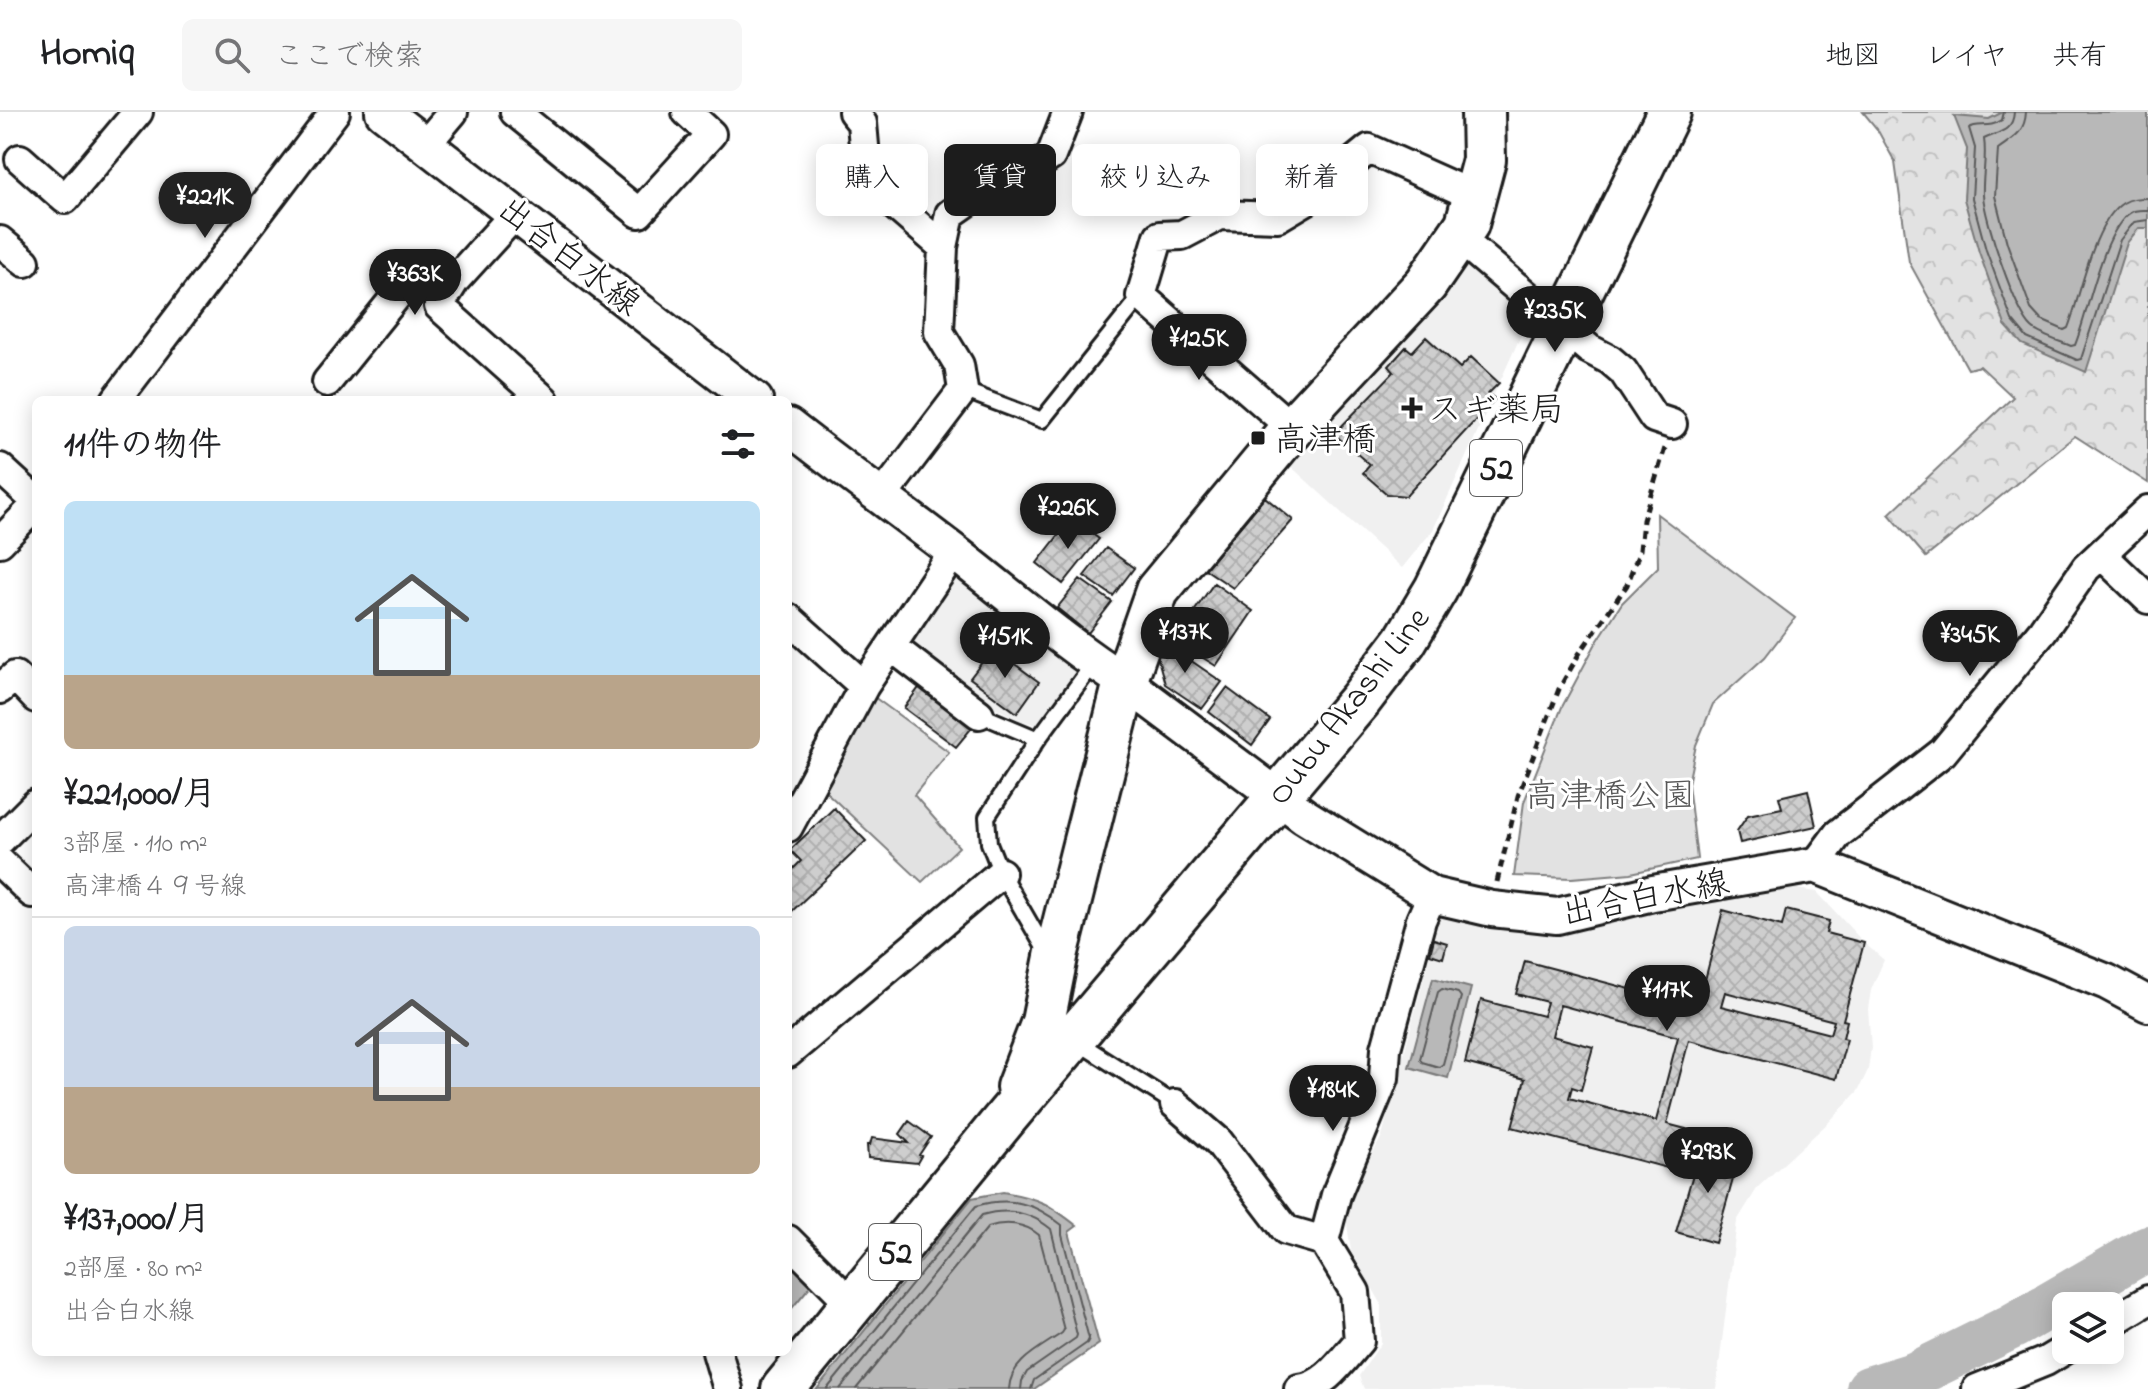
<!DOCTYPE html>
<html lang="ja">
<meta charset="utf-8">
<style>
:root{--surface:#fff;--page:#f6f6f6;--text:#202124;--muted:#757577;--line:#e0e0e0;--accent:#1c1c1c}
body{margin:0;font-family:"Indie Flower","Klee One",sans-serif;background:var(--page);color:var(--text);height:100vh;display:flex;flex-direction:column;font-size:30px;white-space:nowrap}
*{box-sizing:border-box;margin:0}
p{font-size:26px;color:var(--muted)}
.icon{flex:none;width:44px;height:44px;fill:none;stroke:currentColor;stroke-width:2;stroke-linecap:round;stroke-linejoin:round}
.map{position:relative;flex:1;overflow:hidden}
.drawer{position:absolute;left:32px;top:284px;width:760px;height:960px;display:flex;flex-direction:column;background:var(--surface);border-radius:12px;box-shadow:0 4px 20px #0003}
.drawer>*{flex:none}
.hud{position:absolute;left:816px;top:32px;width:760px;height:72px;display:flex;gap:16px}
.controls{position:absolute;left:2052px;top:1180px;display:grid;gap:16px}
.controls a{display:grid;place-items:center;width:72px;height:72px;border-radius:12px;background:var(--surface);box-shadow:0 4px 20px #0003;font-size:40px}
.price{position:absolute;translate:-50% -68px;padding:0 18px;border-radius:28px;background:var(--accent);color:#fff;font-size:26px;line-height:52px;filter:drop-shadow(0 2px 4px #0008)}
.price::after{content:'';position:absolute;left:50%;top:48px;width:24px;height:18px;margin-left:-12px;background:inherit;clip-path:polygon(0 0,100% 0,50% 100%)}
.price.current{background:#222;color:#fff}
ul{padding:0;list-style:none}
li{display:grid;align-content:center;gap:16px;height:424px;padding:0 32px}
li+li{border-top:2px solid var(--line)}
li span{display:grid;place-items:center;height:248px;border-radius:12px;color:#555}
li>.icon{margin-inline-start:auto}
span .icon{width:144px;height:144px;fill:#fffc;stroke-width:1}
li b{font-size:34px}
h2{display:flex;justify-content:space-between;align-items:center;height:96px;padding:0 32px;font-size:34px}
.tag{padding:0 28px;border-radius:12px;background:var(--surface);box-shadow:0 4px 20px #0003;font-size:28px;line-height:72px}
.tag.current{background:var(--accent);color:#fff}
header{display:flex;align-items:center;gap:48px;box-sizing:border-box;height:112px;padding:0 40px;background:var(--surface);border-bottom:2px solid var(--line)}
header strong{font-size:38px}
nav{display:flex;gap:44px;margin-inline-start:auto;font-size:28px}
.search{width:560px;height:72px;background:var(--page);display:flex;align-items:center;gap:20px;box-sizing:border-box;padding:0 28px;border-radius:12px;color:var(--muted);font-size:30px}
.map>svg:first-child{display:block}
.built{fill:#f0f0f0}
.green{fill:#e2e2e2;stroke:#7f7f7f;stroke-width:2}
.forest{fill:url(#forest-crowns);stroke:#7f7f7f;stroke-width:2}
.water{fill:#b8b8b8;stroke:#7a7a7a;stroke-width:2}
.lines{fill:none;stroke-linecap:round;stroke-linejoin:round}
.shore{stroke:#5a5a5a;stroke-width:2}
.river{stroke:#b8b8b8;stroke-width:46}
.building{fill:url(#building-cross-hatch);stroke:#1c1c1c;stroke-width:2;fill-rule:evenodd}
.service-casing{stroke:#1c1c1c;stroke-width:20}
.minor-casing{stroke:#1c1c1c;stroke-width:34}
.tertiary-casing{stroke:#1c1c1c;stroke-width:40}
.primary-casing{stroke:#1c1c1c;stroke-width:48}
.path{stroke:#1c1c1c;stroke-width:5;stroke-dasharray:8 6;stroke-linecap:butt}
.service{stroke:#fff;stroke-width:14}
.minor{stroke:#fff;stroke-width:28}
.tertiary{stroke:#fff;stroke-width:34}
.primary{stroke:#fff;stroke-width:42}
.poi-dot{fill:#1c1c1c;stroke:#fff;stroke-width:3}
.labels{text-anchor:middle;stroke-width:6;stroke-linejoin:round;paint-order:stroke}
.shield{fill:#fff;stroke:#606060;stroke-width:2}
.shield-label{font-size:32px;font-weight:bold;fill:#1c1c1c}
.street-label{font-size:34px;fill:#1c1c1c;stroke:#fff}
.poi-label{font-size:34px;fill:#1c1c1c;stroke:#fff;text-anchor:start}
.park-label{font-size:34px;fill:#575757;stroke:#fff}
</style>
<header>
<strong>Homiq</strong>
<div class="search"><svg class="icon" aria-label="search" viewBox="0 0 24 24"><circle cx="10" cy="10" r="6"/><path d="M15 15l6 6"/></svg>ここで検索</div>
<nav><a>地図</a><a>レイヤ</a><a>共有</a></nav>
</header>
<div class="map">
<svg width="2148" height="1277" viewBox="0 0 2148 1277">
<defs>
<pattern id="forest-crowns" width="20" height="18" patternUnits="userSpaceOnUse" patternTransform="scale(2)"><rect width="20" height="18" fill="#e2e2e2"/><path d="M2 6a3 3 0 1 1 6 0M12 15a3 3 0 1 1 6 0" fill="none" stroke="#c1c1c1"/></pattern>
<pattern id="building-cross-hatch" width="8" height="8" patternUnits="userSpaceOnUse" patternTransform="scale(2)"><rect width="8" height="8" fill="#cecece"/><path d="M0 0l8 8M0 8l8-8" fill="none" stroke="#b0b0b0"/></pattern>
</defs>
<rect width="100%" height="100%" fill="#fff"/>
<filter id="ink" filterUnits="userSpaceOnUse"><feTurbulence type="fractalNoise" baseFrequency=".0125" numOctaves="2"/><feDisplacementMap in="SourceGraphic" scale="16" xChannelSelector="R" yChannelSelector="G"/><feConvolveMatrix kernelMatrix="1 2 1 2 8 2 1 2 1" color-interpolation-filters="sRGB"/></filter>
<g filter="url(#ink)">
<path class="built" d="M 1466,139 L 1535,192 L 1433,418 L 1402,456 L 1285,349 Z
M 968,465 L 1083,556 L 1043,615 L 1020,608 L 996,596 L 903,529 L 947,466 Z
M 1784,775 L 1817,780 L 1864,831 L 1884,848 L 1871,878 L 1868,897 L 1871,935 L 1868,958 L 1858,979 L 1829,1010 L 1758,1075 L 1737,1109 L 1716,1277 L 1364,1277 L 1359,1264 L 1381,1231 L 1381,1191 L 1351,1139 L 1346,1106 L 1360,1065 L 1382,1024 L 1440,805 L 1490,816 L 1523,816 Z"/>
<path class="green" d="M 1657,402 L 1795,506 L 1765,545 L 1713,592 L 1696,633 L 1688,672 L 1697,747 L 1631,761 L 1572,766 L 1514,764 L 1524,690 L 1562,595 L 1595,533 L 1622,491 L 1658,455 Z
M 874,585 L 949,640 L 914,683 L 959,735 L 922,770 L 824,678 Z"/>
<path class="forest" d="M 1863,0 L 2148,0 L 2148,371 L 2075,324 L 1926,445 L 1889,402 L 2013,285 L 1980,254 L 1968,257 L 1909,150 L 1895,50 L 1877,17 Z"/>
<path class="water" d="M 2003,0 L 2148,0 L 2148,116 L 2139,116 L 2127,131 L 2086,260 L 2022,232 L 2005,213 L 1979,140 L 1964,87 L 1967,37 L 1954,4 L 1989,7 Z
M 1433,866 L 1471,876 L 1448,966 L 1409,955 Z
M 1003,1080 C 1039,1086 1049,1092 1077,1114 L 1069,1120 L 1099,1232 L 1034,1277 L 817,1277 L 972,1086 Z
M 788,1147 L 812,1172 L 788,1201 Z"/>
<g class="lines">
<path class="shore" d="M 2004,0 L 2002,8 C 1989,17 1978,10 1969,16 L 1975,36 L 1972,86 L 1986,138 L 2012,208 L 2027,226 L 2077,248 L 2081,247 L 2120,128 L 2134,110 L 2148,108
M 2014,0 C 2013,20 1998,20 1984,27 C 1987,46 1982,64 1983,83 C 1984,106 2016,202 2032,216 C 2041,224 2059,229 2071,234 L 2075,233 C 2088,202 2103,118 2130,101 C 2135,97 2142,98 2148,98
M 2026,0 C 2025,21 2013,26 1998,37 L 1995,84 L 2007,131 L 2031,197 L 2041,208 L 2064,218 L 2068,216 C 2081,183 2093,110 2123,91 C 2131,86 2139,86 2148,86
M 1442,877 L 1458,881 L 1461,885 L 1443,952 L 1439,955 L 1422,950 L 1420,947 L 1438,880 Z
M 827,1277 L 976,1094 C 1010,1084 1035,1091 1062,1113 L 1062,1123 L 1089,1227 L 1087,1231 L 1034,1268 L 1031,1277
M 840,1277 L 982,1103 C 1007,1096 1031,1100 1051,1117 L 1077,1223 L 1076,1226 L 1027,1260 L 1022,1269 L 1021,1277
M 856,1277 L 988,1115 C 1005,1109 1025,1111 1039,1123 L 1064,1218 L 1062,1221 C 1041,1236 1010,1249 1009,1277"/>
<path class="river" d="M 1869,1277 L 1914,1263 L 2013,1214 L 2148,1136"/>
</g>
<path class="building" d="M 1426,225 L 1460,256 L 1471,245 L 1499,271 L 1488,282 L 1495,287 L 1406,384 L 1387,382 L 1363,361 L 1370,353 L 1334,322 L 1394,260 L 1389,254 L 1406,235 L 1412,240 Z
M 1265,385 L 1293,408 L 1233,476 L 1205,457 Z
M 1072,406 L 1099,427 L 1063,472 L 1037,451 Z
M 1106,436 L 1134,456 L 1113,484 L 1084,464 Z
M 1080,467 L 1112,490 L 1088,521 L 1057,496 Z
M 1214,471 L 1253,499 L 1216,554 L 1200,544 L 1216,521 L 1191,504 Z
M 1174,504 L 1195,518 L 1183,534 L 1163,519 Z
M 1158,526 L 1222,570 L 1202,597 L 1165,572 L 1154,533 Z
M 993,536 L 1039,570 L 1017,601 L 970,566 Z
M 921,573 L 975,612 L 956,635 L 904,596 Z
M 1227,576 L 1270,608 L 1252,633 L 1209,600 Z
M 1808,678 L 1816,714 L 1740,731 L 1737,719 L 1748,703 L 1782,696 L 1779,685 Z
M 834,696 L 866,729 L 788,803 L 788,762 L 801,749 L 790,738 Z
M 1723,798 L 1782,814 L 1786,798 L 1829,809 L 1826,821 L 1864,831 L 1843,908 L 1847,909 L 1843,926 L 1847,927 L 1836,967 L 1689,928 L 1667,1012 L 1686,1017 L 1675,1058 L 1512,1015 L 1525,967 L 1465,951 L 1481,888 L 1543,904 L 1547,890 L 1516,882 L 1525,849 L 1675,889 L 1682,862 L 1705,868 ZM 1725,880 L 1834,909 L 1830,922 L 1721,894 ZM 1560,893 L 1678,925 L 1656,1009 L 1569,986 L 1572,975 L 1581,978 L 1593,935 L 1552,924 Z
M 1434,827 L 1447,831 L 1443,846 L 1430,842 Z
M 909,1009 L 931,1025 L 919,1043 L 921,1044 L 917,1051 L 868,1046 L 867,1033 L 870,1033 L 872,1026 L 909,1031 L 900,1022 Z
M 1701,1035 L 1739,1046 L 1715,1131 L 1676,1120 Z"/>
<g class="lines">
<defs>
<path id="service" d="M 963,278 L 1042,308 L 1141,184
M 979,602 L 1038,627
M 1052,837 L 1042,832 L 1001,761 L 989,731 L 987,705 L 1038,627 L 1094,551
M 1076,929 L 1175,992"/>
<path id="minor" d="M 515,0 L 639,101 L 711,22 L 687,0
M 853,0 L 862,11 L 865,45 L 870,72 L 943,135 L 939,220 L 959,253 L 963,278 L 881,386
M 426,32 L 453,0
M 20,47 L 65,87 L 138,0
M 516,101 L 455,168 L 439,194 L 544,288
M 1458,125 L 1589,237 L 1610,248 L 1623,259 L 1654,306 L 1672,312
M 0,129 L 25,150
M 943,135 L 950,102 L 980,81 L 999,77 L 1051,44 L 1068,0
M 327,270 L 415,161 L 455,168
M 116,288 L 335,0
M 1292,316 L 1141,184 L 1159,124 L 1182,123 L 1220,103 L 1278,105 L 1305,89 L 1369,37 L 1474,84
M 0,356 L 36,389
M 0,430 L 36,393
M 2101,442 L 2148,487
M 788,506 L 864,574
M 892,535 L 979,602
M 0,577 L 15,564 L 36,586
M 788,715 L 864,574 L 954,440
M 0,728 L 36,692
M 0,750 L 32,781
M 1815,753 L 1838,722 L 1943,640 L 2043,518 L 2086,456 L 2148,398
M 788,941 L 1001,761
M 1175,992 L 1218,1029 L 1286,1118 L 1324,1129
M 788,1128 L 852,1192
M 2110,1211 L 2148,1188
M 717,1240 L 728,1277
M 1299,1277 C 1325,1275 1343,1247 1359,1229 L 1355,1180 L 1324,1129 L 1336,1083 L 1384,966 L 1386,936 L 1421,808 L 1432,783
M 1977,1277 L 2046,1249 L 2066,1237"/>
<path id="tertiary" d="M 383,0 L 755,288
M 788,314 C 843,357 899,398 954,440 C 1011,484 1065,532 1125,570 L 1304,704 L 1432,783 L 1492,797 L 1557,804 L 1653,781 L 1815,753 L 2107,870 L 2148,892"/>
<path id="primary" d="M 1018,975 L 1043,910 L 1057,840 L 1125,570 L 1157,479 L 1292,316 L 1426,172 L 1467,112 L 1484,48 L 1483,0
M 783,1277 L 1008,1003 L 1360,588 L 1405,529 L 1436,477 L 1669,0"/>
</defs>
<use href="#service" class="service-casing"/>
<use href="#minor" class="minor-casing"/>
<use href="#tertiary" class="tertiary-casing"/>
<use href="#primary" class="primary-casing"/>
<path class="path" d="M 1497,770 L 1518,684 L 1559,577 L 1579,542 L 1627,473 L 1640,438 L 1643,408 L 1665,336"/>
<use href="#service" class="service"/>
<use href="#minor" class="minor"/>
<use href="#tertiary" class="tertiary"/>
<use href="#primary" class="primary"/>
</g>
</g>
<g class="poi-dot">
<path d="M1408 284h8v8h8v8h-8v8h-8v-8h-8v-8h8z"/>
<rect x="1250" y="318" width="16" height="16" rx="4"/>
</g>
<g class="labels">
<g class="shield">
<rect x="1470" y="328" width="52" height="56" rx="6"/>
<rect x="869" y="1112" width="52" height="56" rx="6"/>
</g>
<g class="shield-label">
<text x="1496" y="367">52</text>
<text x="895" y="1151">52</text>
</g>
<g class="street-label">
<text transform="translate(570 143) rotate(38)" y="12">出合白水線</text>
<text transform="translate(1347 593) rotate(-52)" y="12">Oubu Akashi Line</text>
<text transform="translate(1645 784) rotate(-11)" y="12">出合白水線</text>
</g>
<g class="poi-label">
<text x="1428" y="308">スギ薬局</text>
<text x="1274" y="338">高津橋</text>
</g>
<g class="park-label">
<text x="1610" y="694">高津橋公園</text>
</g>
</g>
</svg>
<div class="controls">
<a><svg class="icon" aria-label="layers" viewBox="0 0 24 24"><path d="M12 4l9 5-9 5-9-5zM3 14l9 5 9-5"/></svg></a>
</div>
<b class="price current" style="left:205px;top:128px">¥221K</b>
<b class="price" style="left:415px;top:205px">¥363K</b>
<b class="price" style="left:1555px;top:242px">¥235K</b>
<b class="price" style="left:1199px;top:270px">¥125K</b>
<b class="price" style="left:1068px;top:439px">¥226K</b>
<b class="price" style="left:1185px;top:563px">¥137K</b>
<b class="price" style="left:1970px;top:566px">¥345K</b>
<b class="price" style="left:1005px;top:568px">¥151K</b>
<b class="price" style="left:1667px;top:921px">¥117K</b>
<b class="price" style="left:1333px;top:1021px">¥184K</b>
<b class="price" style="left:1708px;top:1083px">¥293K</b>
<div class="hud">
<a class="tag">購入</a>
<a class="tag current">賃貸</a>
<a class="tag">絞り込み</a>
<a class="tag">新着</a>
</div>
<section class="drawer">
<h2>11件の物件<svg class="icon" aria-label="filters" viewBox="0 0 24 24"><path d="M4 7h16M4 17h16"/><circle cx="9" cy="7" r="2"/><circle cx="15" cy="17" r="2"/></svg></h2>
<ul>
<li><span style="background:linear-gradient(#bfe0f5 70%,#b9a48a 0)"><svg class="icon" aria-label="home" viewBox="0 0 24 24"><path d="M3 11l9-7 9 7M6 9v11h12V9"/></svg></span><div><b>¥221,000/月</b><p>3部屋 · 110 m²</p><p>高津橋４９号線</p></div></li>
<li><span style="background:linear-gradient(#c9d6e8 65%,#b9a48a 0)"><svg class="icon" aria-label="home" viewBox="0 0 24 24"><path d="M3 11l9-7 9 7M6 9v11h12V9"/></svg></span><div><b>¥137,000/月</b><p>2部屋 · 80 m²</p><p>出合白水線</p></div></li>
</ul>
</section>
</div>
